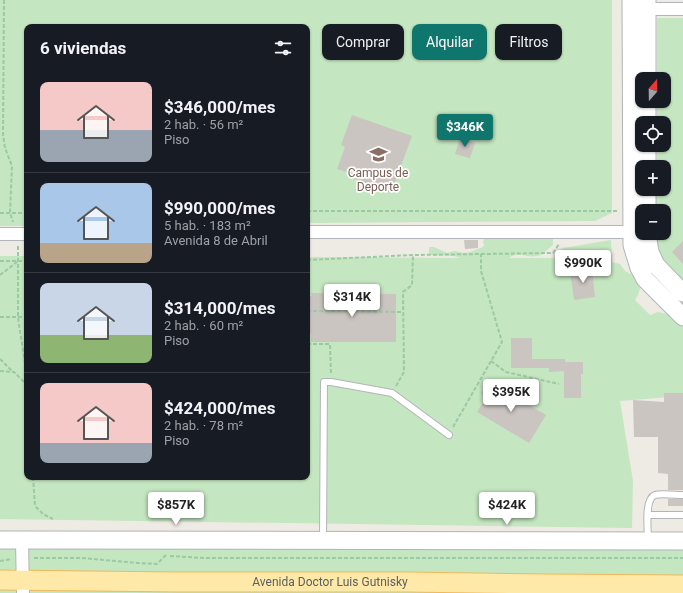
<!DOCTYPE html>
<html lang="es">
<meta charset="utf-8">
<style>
:root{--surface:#171b24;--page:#20242c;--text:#f1f3f6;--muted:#9ea1a6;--line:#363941;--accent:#0f766e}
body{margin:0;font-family:Roboto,sans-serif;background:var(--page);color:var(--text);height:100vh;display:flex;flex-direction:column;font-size:15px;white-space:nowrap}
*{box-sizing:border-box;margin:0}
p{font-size:13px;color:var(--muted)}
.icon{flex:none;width:22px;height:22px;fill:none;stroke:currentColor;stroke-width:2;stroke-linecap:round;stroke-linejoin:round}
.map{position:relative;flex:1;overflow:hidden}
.side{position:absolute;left:24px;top:24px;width:286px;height:456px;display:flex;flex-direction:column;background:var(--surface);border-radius:8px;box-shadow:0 1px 3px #0004}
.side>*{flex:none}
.hud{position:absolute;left:322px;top:24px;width:301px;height:36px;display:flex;gap:8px}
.needle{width:26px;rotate:20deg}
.controls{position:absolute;left:635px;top:72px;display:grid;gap:8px}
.controls a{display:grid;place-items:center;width:36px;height:36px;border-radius:8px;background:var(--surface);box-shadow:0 1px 3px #0004;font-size:20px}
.price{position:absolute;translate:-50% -34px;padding:0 9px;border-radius:4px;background:#fff;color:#222;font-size:13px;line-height:26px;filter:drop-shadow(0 1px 2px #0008)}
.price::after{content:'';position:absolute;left:50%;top:24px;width:12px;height:9px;margin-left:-6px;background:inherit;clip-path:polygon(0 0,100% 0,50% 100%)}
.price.current{background:var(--accent);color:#fff}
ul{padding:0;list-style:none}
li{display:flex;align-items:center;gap:12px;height:100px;padding:0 16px}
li+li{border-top:1px solid var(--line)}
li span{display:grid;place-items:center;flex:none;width:112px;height:80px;border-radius:8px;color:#555}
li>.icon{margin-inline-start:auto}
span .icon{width:48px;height:48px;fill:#fffc;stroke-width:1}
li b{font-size:17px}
h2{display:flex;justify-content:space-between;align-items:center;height:48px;padding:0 16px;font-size:17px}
.chip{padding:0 14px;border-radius:8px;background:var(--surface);box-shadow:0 1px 3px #0004;font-size:14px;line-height:36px}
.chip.current{background:var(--accent);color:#fff}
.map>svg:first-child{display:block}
.green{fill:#c4e6c0}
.building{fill:#cac5c1}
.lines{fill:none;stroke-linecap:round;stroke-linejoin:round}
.lane-casing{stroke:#b1b5b9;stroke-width:8}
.street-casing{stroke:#b1b5b9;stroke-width:14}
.secondary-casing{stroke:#b0b4b9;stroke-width:19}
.primary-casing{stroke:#f2b859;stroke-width:21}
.path{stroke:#9acaa3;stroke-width:2;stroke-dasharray:4 2;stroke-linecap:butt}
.lane{stroke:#fff;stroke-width:6}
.street{stroke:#fff;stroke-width:12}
.secondary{stroke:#fff;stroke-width:17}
.primary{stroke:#ffe9a8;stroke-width:19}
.labels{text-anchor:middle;stroke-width:3.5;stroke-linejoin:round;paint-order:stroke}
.education-label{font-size:12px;fill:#785e54;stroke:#fff}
.street-label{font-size:12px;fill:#5c6064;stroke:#fff}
</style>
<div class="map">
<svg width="683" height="593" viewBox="0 0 683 593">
<rect width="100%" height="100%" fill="#eeebe4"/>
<path class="green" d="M 0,0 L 612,0 L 612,213 L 595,221 L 307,223 L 307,27 L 27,27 L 27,226 L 0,226 Z
M 657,18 L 683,18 L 683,281 L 656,254 L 656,233 L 664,233 L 664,211 L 656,211 L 656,189 L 664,189 L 664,167 L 657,167 L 657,145 L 664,145 L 664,123 L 657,123 L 657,101 L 664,101 L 664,79 L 657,79 Z
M 484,238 L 553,238 L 553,245 C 549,248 544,253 540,255 C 528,260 519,250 509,258 L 555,258 L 563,248 L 611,240 L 612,262 L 620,264 L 625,271 L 634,276 L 640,288 L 638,295 L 635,300 L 650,315 L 658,312 L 671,315 L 676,318 L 683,327 L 683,396 L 620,401 L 633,481 L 632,528 L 0,519 L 0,256 L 27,256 L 27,477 L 307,477 L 307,257 L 461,258 L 454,256 L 431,255 L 429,254 L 429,247 L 434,247 L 447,253 L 454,251 L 465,253 L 470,252 L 483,247 L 484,245 L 483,243 Z
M 0,545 L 683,548 L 683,593 L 0,593 Z"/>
<path class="building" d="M 352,115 L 412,136 L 391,193 L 349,177 L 350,173 L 337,169 L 345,147 L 341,145 Z
M 460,138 L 475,143 L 470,158 L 455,154 Z
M 464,240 L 478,240 L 478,248 L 465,249 Z
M 683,241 L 683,264 L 672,252 Z
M 592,268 L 595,297 L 574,300 L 570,270 Z
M 311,293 L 396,294 L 396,342 L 311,342 L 311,333 L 307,333 L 307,296 L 312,296 Z
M 511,338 L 532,338 L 532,359 L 565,359 L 565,362 L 583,362 L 583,374 L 581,374 L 581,398 L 564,398 L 564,371 L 549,372 L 549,368 L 511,368 Z
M 493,384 L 546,415 L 529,443 L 477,412 L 485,399 L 481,392 Z
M 664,393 L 683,393 L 683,490 L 668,490 L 668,474 L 658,473 L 658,437 L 634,437 L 633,400 L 664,402 Z
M 668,499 L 683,499 L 683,506 L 668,506 Z"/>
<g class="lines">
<defs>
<path id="lane" d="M 648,515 L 683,515
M 648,539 C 648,529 644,499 655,495 C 660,493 677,495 683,495
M 323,540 L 324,382 L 331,382 L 392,393 L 449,435"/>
<path id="street" d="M 640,9 L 683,9
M 307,232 L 640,232
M 0,234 L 27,234
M 22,540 L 23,593"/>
<path id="secondary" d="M 631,0 L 632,245 L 639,268 L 645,279 L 683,317
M 647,79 L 647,0
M 647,123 L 647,101
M 647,167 L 647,145
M 647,211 L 647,189
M 647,233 L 650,252 L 656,265 L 683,293
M 0,540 L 683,541"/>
<g id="primary">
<path id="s1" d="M 0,580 L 180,582 L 406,582 L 546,584 L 683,585"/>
</g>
</defs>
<use href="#lane" class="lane-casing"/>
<use href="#street" class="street-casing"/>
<use href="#secondary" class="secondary-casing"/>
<use href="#primary" class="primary-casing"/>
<path class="path" d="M 4,0 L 3,134 L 5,148 L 12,166 L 10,213 L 13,222
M 307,211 L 618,211
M 0,213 L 27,213
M 18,246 L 18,318 L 27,376
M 307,260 L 413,255 L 553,253 L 559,244 L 560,244
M 0,261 L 27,261
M 0,275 L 17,262
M 307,311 L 403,312
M 0,317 L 27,317
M 307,344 L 330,344 L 331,374
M 0,359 L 13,372
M 491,361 L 506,372 L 559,384
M 0,371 L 14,372 L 27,385
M 396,386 L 404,372 L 403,292 L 412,285 L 413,255
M 453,427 L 502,342 L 481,271 L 481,254
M 33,477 L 35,506 L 43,514 L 53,519
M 170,556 L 204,558 L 683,558
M 34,558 L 82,558 L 138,563 L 157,564 L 166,555
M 0,561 L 12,559"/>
<use href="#lane" class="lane"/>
<use href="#street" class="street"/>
<use href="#secondary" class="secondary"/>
<use href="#primary" class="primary"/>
</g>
<defs>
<symbol id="university-bare" viewBox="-9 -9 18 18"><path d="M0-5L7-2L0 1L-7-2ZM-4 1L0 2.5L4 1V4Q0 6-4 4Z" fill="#8d6e63" stroke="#fff" stroke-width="2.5" paint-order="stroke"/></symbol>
</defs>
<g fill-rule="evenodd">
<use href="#university-bare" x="366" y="142" width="25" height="25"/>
</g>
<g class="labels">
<g class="education-label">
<text x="378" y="177">Campus de<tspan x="378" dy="14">Deporte</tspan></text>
</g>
<g class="street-label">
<text dy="4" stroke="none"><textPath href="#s1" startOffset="330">Avenida Doctor Luis Gutnisky</textPath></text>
</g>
</g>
</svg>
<div class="controls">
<a><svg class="needle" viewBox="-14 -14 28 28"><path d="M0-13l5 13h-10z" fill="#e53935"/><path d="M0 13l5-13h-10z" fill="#9ea1a6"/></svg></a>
<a><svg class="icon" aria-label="locate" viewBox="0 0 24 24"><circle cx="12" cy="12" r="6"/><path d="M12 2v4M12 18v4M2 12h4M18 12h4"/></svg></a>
<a>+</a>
<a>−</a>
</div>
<b class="price current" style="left:465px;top:148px">$346K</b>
<b class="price" style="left:583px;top:284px">$990K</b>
<b class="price" style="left:352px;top:318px">$314K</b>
<b class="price" style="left:511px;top:413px">$395K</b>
<b class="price" style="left:176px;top:526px">$857K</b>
<b class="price" style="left:507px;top:526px">$424K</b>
<div class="hud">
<a class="chip">Comprar</a>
<a class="chip current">Alquilar</a>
<a class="chip">Filtros</a>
</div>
<section class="side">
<h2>6 viviendas<svg class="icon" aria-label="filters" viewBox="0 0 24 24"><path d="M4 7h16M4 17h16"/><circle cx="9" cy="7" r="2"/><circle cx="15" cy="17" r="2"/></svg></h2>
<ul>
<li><span style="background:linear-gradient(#f6c9c9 60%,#9aa5b1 0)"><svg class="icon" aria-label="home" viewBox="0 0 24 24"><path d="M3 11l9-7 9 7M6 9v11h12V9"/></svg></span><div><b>$346,000/mes</b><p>2 hab. · 56 m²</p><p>Piso</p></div></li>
<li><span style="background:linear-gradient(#a9c7e8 75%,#b9a48a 0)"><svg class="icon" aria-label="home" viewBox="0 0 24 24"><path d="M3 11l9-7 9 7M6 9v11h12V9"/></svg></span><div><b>$990,000/mes</b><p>5 hab. · 183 m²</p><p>Avenida 8 de Abril</p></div></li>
<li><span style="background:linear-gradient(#c9d6e8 65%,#8fb573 0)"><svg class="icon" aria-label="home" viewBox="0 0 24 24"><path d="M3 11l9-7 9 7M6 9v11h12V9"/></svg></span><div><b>$314,000/mes</b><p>2 hab. · 60 m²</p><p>Piso</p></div></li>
<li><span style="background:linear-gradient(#f6c9c9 75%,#9aa5b1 0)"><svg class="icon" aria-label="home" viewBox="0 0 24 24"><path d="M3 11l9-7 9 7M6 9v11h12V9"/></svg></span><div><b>$424,000/mes</b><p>2 hab. · 78 m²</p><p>Piso</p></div></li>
</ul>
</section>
</div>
